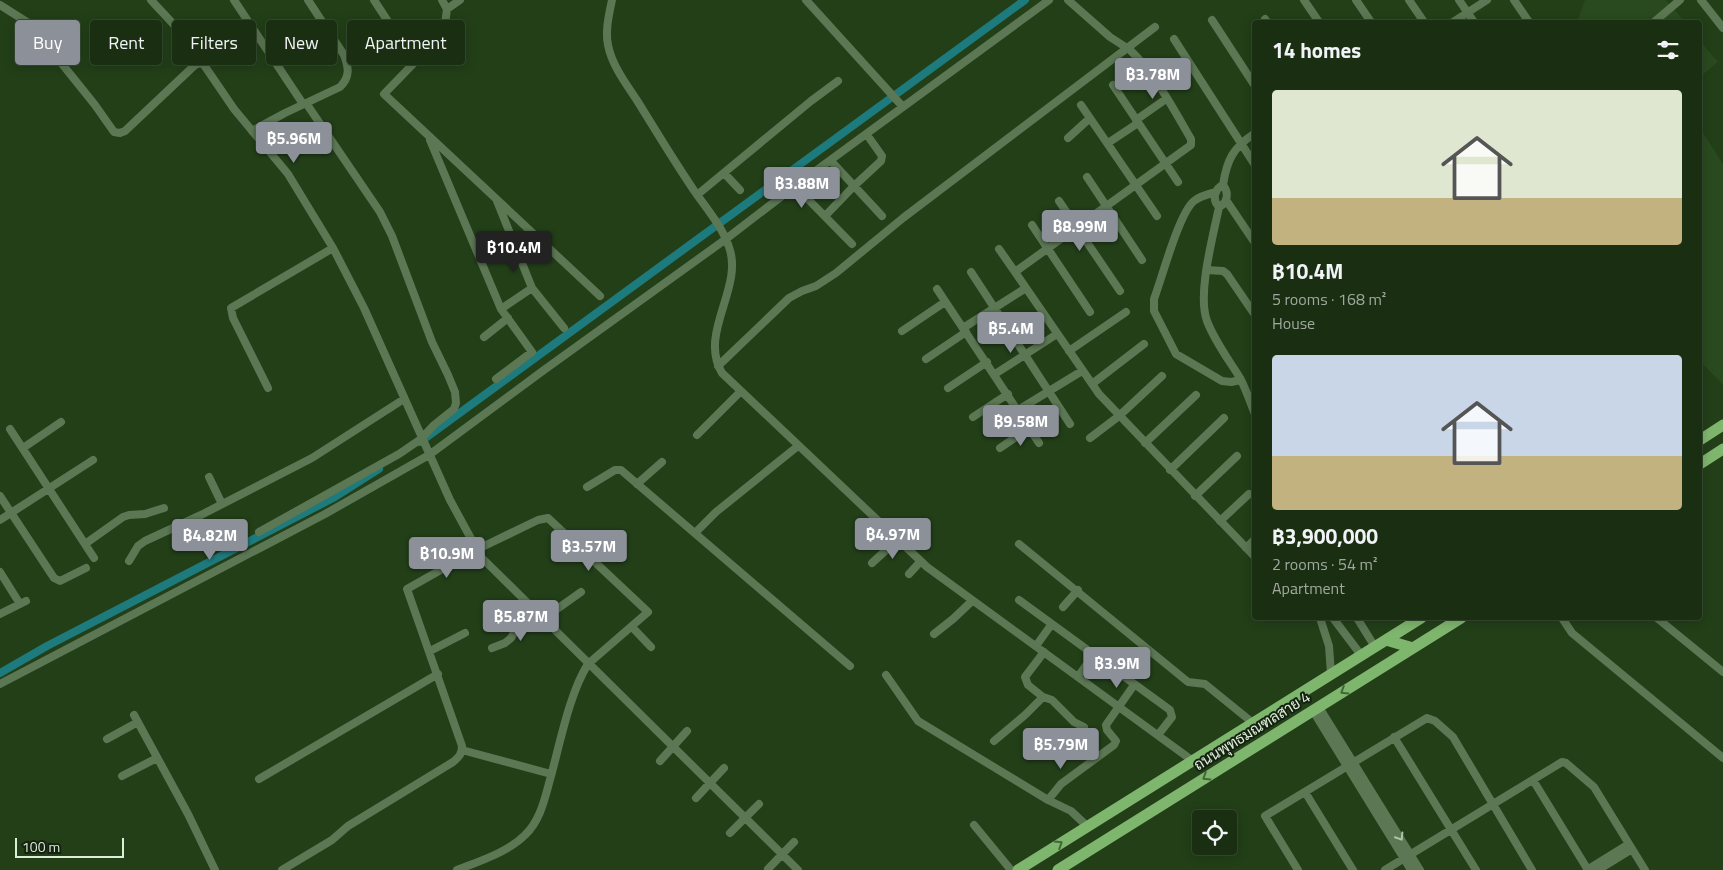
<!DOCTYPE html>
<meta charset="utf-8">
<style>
:root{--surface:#1a2f12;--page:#273b20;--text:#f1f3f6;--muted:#9fa99f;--line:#384a32;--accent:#8c9099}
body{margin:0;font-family:"Titillium Web",Sarabun,sans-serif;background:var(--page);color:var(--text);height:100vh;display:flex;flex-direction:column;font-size:19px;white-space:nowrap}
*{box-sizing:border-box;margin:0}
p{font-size:16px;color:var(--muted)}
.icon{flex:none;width:28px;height:28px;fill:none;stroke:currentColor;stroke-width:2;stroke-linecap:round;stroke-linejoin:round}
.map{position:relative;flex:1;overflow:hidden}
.sheet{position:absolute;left:1252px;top:20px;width:450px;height:600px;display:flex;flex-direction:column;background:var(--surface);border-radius:5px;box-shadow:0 2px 12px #0003,0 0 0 1px var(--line)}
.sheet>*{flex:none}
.top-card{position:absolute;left:15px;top:20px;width:475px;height:45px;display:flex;gap:10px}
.buttons{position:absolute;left:1192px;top:810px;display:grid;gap:10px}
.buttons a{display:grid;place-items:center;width:45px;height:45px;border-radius:5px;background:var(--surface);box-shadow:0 2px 12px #0003,0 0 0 1px var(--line);font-size:25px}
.scale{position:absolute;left:15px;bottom:12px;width:109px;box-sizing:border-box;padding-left:5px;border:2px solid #dceed7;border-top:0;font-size:14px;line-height:18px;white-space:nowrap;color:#dceed7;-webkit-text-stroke:4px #152211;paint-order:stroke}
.price{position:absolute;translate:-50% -42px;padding:0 11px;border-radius:5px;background:var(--accent);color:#fff;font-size:16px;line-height:32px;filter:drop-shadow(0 1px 2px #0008)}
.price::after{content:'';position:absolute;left:50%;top:30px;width:15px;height:11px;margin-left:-8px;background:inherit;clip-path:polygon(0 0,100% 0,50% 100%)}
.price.active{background:#222;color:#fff}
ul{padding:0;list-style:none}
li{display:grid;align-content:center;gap:10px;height:265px;padding:0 20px}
li span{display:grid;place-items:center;height:155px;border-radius:5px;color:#555}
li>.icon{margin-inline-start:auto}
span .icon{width:90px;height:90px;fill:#fffc;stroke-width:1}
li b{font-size:21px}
h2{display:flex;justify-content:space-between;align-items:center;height:60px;padding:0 20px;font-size:21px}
.tag{padding:0 18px;border-radius:5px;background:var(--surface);box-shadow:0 2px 12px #0003,0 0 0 1px var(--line);font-size:18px;line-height:45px}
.tag.active{background:var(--accent);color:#fff}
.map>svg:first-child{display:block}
.built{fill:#294a1e}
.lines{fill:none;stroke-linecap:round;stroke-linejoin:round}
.canal{stroke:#1d7a7d;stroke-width:8}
.street{stroke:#5c7754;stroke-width:8}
.primary{stroke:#7fb66e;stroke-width:11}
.oneway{stroke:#45653b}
.oneway2{stroke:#afc4a9}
.labels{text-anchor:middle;stroke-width:4;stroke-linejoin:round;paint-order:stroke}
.street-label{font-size:15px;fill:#dceed7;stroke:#152211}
</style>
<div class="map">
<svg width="1723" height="870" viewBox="0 0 1723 870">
<rect width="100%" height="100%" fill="#223f18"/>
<path class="built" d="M 1585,0 L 1666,0 L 1685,22 L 1577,22 Z
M 1700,41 L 1718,62 L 1700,77 Z
M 1700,128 L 1723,164 L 1723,385 L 1700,361 Z"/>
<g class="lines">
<path class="canal" d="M 420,442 L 1025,0
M 0,673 L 47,646 L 335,497 L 379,469"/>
<path class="street" d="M 151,0 C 170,21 190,40 204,65
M 234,0 L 303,104
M 374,0 L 406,49
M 442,0 L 447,9
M 460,0 L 447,9 L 444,32 L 384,94 L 600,296
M 612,0 C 609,14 605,31 608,45 C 612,66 627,85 638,102 C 656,131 674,161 693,189 C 706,208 722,226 729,247 C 744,288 698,333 722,373 L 927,567 L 1193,761
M 806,0 L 903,107
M 1068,0 L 1110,37 L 1127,48
M 1304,0 L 1319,22
M 1356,0 L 1371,22
M 1409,0 L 1424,22
M 1459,0 L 1474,22
M 1514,0 L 1529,22
M 1701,0 L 1723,28
M 0,5 L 30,24 L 95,105 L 114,132 L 120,133 L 125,131 L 195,65 L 200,63 L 204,65 L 234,109 L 288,174 L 333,248 L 364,308 L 450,500 L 481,557 L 798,870
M 1265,19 L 1267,22
M 1212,20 L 1255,86
M 1453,22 L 1487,0
M 1654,22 L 1680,0
M 1174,39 L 1255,165
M 1113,85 L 1178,182
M 1081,105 L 1157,216
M 1136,120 L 1166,99
M 252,131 L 285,113 L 340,87 C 350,77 349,68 344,55 L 308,0
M 1068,138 L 1090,118
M 430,140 L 501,309 L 532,352 L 496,379
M 1108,143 L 1138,123
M 831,161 L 882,216
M 724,173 L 740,190
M 1087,177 L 1142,260
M 1223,185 C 1214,189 1212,200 1219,207 C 1213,237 1197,294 1207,321 C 1215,342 1229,360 1240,378 C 1246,389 1250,402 1255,414
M 795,186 L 852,244
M 1216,192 C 1208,194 1200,196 1194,201 C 1179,213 1162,278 1154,299 L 1154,311 L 1176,354 L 1222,381 L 1231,382 L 1241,380
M 697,195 L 811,101 L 838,81
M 1226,200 L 1255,243
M 497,201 L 532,288 L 564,328
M 1059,201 L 1120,291
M 1219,207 C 1228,203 1229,192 1223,185 C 1227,159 1233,148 1255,133
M 825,216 L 854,186 L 881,161 L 882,156 L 870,139
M 1032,225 L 1090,312
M 999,249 L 1015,272 L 1191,145 L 1191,139 C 1174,110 1155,74 1131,51
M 1207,270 L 1223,271 L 1227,274 L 1255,315
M 971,272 L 1070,424
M 1015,272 L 1099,394 L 1255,557
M 937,289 L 1039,443
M 501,309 L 532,288
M 963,328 L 1026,288
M 902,331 L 945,302
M 484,337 L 508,318
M 1069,351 L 1126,312
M 926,359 L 966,332
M 718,366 L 789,298 L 802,291 L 816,286 L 836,273 L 903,218 L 1155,27
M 995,374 L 1057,334
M 1092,384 L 1144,344
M 268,388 L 233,318 L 231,308 L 333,248
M 948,388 L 987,362
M 1018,410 L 1082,371
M 973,417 L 1008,394
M 10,429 L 94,558
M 697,435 L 741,391
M 1090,438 L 1119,416 L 1162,376
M 1145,443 L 1196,395
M 23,448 L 61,422
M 1000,448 L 1029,428
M 1170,470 L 1224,418
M 209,477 L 222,504
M 637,484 L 662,462
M 587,487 L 615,470 L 621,470 C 697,535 773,601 850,666
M 0,496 L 54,578 L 60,581 L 86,568
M 1195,496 L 1237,456
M 0,520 L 93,460
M 1220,521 L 1249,494
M 259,532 L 399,454 L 421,439 L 434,425 L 454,409 L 456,403 L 455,392 L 448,375 L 432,342 L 392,236 L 380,212 L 306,103
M 695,533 L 716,512 L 798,446
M 85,544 L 123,517 L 129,515 L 145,514 L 164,508
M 1019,544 L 1177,673 L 1188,682 L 1205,684 L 1253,723
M 1246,548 L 1255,539
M 129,561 L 138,546 L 145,541 L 201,515 L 312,458 L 404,399
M 872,563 L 897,540
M 0,572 L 20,604
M 909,574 L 920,562
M 1019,600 L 1170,710 L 1172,717 L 1158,735
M 1063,607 L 1078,590
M 0,614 L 26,601
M 1320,618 L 1329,646 L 1331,674
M 1333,618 L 1361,655
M 1357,618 L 1375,647
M 1562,618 L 1572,633 L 1723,758
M 1657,618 L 1723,672
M 543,619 L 581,592
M 632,627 L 651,647
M 934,634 L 953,619 L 972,601
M 1036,646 L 1051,625
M 492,648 L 505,643 L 511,638 L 517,627 L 538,613
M 430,651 L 465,633
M 886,675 L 918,721 L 1048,800
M 1078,677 L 1093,655
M 0,684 L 325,514 L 429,455 L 544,370 L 726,239 L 795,186 L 1049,0
M 1043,697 L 1052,700 L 1074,722 L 1084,727
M 1319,707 L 1420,870
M 1313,711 L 1411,870
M 134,715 L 188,814 L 215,870
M 1394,737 L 1476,870
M 107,739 L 138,722
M 994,741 L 1025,715 L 1043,697 L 1028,685 L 1025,677 L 1044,652
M 462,750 L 551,774
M 660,761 L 687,731
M 122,776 L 157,758
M 259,779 L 438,674
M 1533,780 L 1588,870
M 1305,792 L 1353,870
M 696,798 L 724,768
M 974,825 L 1011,870
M 1088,827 L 1071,811 L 1048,800 L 1061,784 L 1114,745 L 1116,741 L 1107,730 L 1106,725 L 1134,685
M 730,833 L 759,804
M 768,869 L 794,842
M 282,870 L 332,840 L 348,826 L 453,762 C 459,757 462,754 462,746 L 407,589 L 476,550 L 538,520 L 548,518 L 648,612 L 588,664 C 570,692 560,743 551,776 C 545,797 541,820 525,835 C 508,852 480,861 457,870
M 1298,870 L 1265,816 L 1427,718 L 1435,721 L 1453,737 L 1532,870
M 1385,870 L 1562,762 L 1566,763 L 1594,787 L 1645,870
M 1587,870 L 1629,844
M 1598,870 L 1632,849"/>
<path class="primary" d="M 1700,440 L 1723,425
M 1700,464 L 1723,449
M 1386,640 L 1413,648
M 1018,870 L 1421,618
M 1058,870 L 1461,618"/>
</g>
<defs><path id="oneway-chevron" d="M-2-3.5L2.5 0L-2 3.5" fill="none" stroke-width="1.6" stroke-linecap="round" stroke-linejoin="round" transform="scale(1.25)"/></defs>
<g class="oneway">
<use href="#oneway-chevron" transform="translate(1344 691) rotate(148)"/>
<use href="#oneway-chevron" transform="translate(1206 777) rotate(148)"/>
<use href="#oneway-chevron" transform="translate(1059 844) rotate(-32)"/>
</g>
<use class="oneway2" href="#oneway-chevron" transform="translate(1400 837) rotate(58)"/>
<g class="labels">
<g class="street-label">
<text transform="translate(1252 731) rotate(-32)" y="5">ถนนพุทธมณฑลสาย 4</text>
</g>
</g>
</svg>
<div class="buttons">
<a><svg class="icon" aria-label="locate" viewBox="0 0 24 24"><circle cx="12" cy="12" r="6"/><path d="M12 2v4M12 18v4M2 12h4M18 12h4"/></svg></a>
</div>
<div class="scale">100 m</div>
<b class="price" style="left:1153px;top:100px">฿3.78M</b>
<b class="price" style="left:294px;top:164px">฿5.96M</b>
<b class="price" style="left:802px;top:209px">฿3.88M</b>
<b class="price" style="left:1080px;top:252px">฿8.99M</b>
<b class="price active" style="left:514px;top:273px">฿10.4M</b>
<b class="price" style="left:1011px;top:354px">฿5.4M</b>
<b class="price" style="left:1021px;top:447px">฿9.58M</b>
<b class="price" style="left:893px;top:560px">฿4.97M</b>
<b class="price" style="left:210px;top:561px">฿4.82M</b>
<b class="price" style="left:589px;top:572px">฿3.57M</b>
<b class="price" style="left:447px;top:579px">฿10.9M</b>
<b class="price" style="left:521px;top:642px">฿5.87M</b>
<b class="price" style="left:1117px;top:689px">฿3.9M</b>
<b class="price" style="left:1061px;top:770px">฿5.79M</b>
<div class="top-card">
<a class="tag active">Buy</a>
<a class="tag">Rent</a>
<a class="tag">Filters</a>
<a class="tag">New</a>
<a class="tag">Apartment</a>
</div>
<section class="sheet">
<h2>14 homes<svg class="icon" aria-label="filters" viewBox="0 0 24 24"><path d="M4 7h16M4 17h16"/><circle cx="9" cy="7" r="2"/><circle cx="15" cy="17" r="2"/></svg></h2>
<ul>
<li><span style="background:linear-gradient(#dfe7d0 70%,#c2b280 0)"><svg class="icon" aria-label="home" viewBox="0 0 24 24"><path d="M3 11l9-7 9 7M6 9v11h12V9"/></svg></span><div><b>฿10.4M</b><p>5 rooms · 168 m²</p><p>House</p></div></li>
<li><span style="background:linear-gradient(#c9d6e8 65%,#c2b280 0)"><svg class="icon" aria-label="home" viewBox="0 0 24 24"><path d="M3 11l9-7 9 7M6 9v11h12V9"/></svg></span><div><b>฿3,900,000</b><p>2 rooms · 54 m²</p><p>Apartment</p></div></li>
</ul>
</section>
</div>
